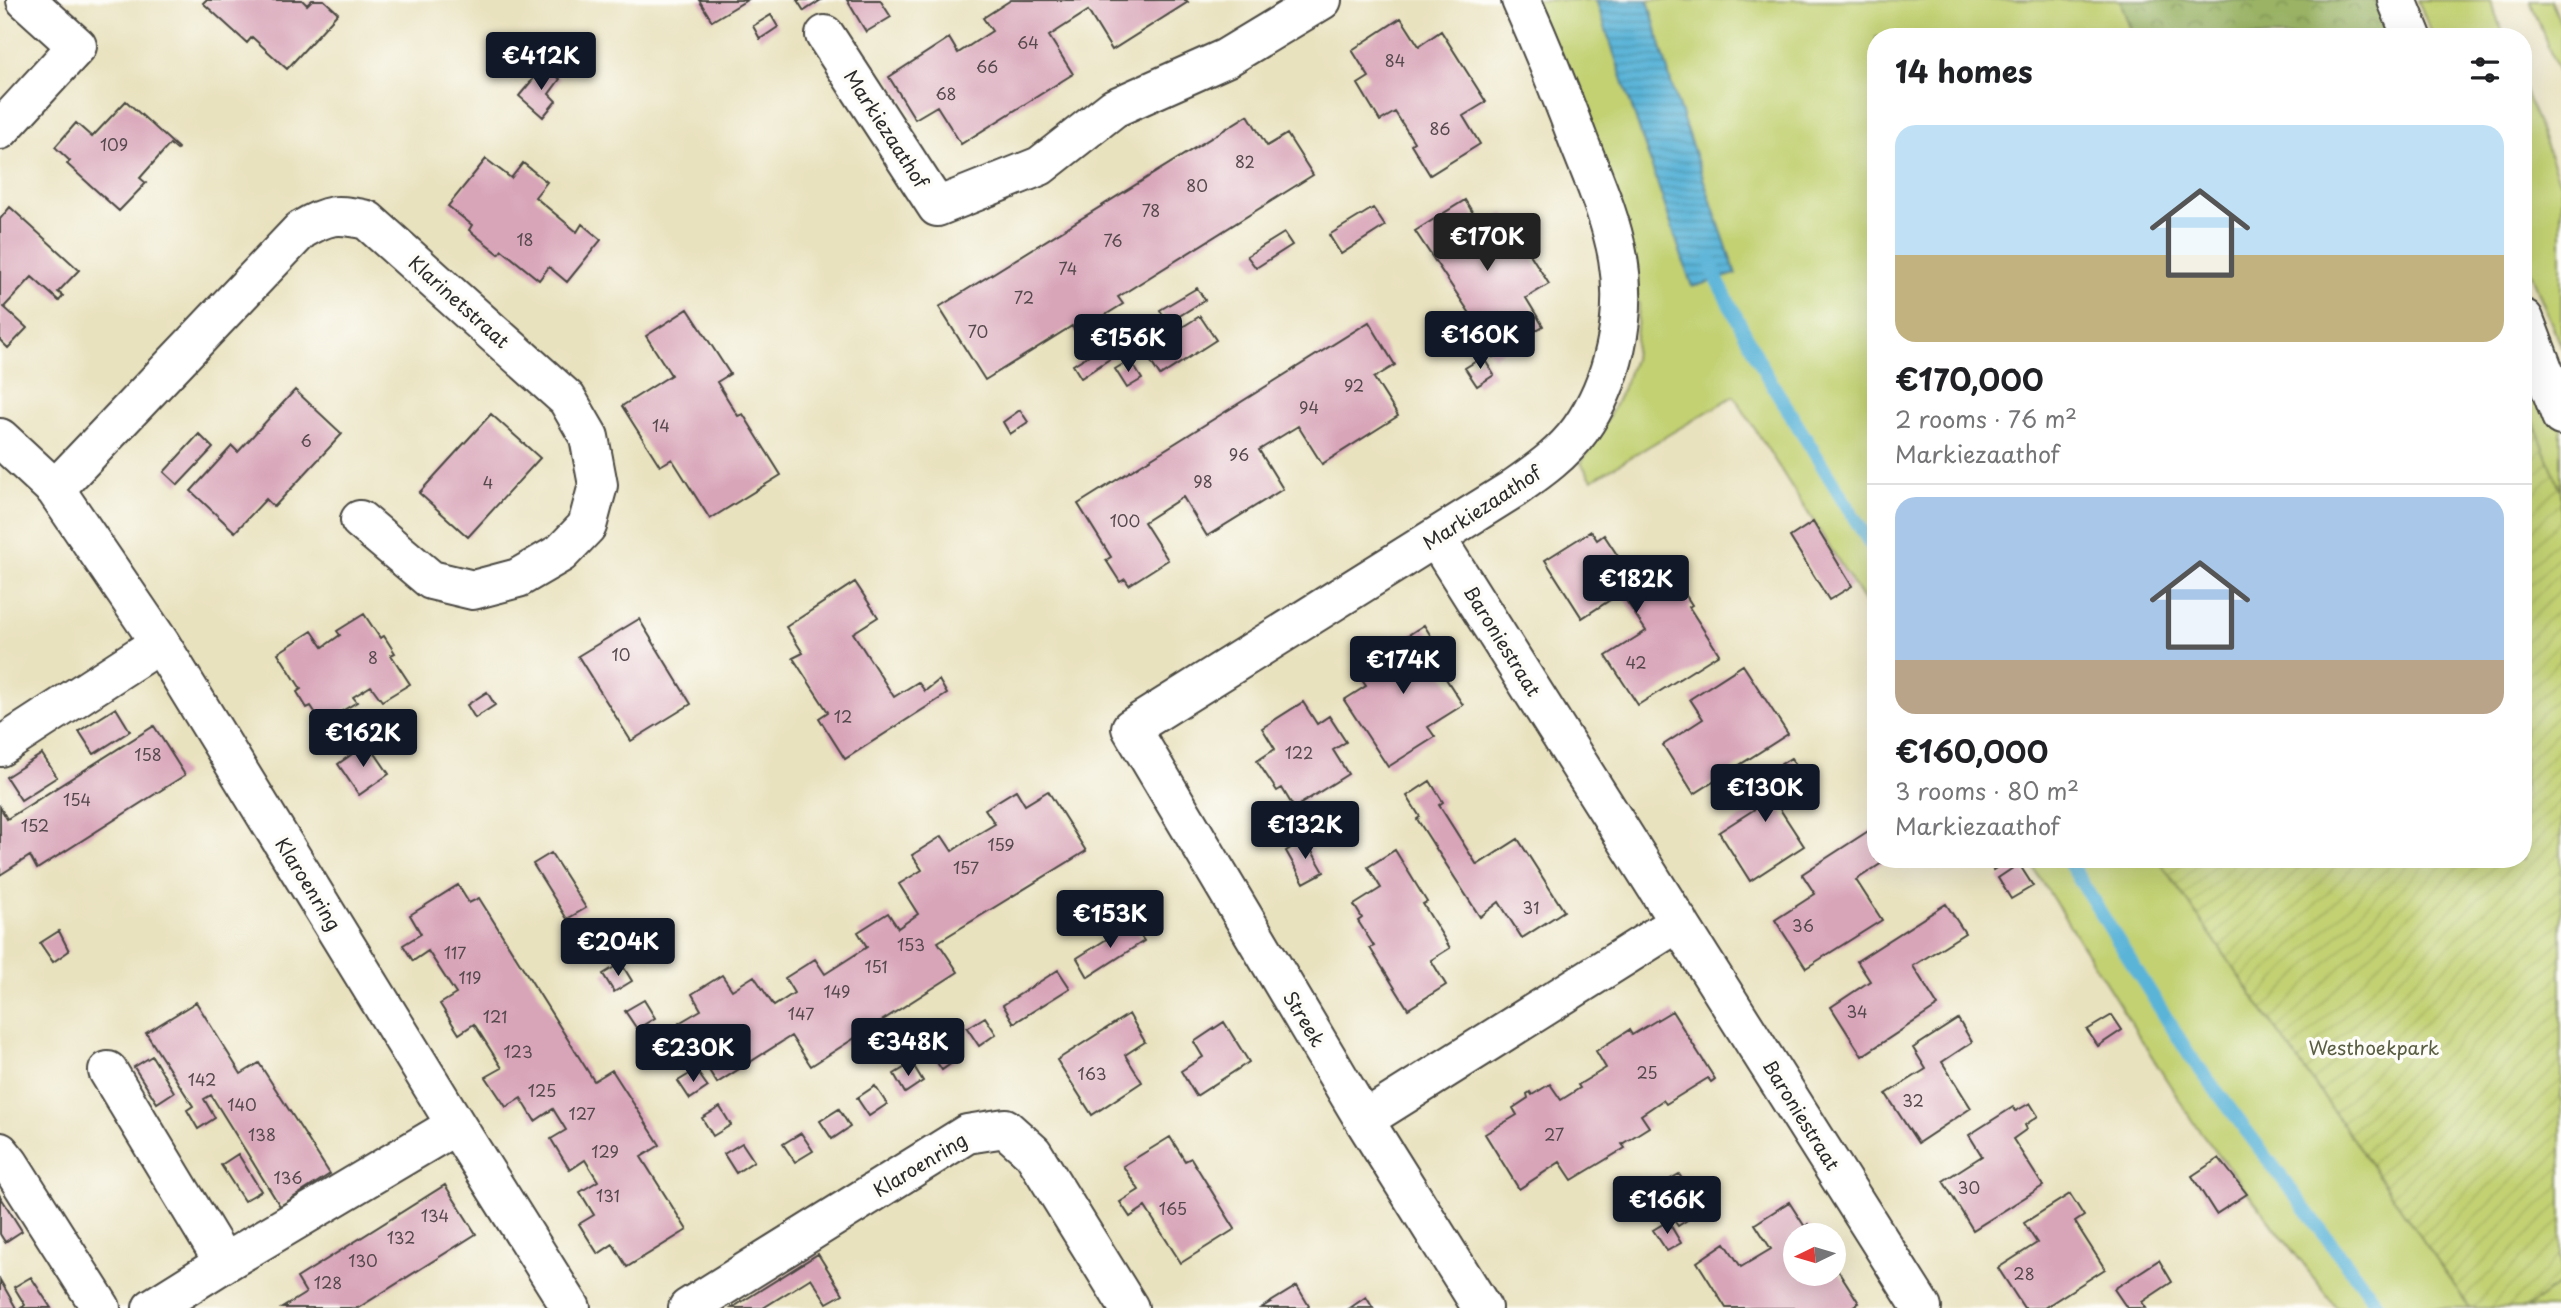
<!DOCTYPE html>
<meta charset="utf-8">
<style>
:root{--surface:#fff;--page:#f6f6f6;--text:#202124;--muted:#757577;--line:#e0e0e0;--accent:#111827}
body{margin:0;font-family:"Playpen Sans",sans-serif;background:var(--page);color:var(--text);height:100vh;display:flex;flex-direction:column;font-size:26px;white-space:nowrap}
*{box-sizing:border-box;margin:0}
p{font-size:23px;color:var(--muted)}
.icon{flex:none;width:38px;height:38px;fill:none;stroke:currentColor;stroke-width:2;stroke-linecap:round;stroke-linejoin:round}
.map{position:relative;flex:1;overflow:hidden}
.sheet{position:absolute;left:1867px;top:28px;width:665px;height:840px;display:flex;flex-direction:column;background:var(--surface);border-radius:28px;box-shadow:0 7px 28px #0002}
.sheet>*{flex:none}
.needle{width:46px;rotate:265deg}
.fabs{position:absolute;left:1783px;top:1223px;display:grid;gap:14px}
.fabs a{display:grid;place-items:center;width:63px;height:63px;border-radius:50%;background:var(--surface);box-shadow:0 7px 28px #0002;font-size:35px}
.price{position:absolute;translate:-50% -60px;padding:0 16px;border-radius:7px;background:var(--accent);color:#fff;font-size:23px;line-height:46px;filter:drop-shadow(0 2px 4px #0008)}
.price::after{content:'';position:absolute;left:50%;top:42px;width:21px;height:16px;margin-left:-10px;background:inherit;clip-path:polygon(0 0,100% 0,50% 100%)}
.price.selected{background:#222;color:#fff}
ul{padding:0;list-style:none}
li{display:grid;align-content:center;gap:14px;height:371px;padding:0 28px}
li+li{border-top:2px solid var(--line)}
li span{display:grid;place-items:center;height:217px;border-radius:21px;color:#555}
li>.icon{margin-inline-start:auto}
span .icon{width:126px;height:126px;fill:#fffc;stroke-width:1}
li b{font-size:30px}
h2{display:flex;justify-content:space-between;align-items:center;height:84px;padding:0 28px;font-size:30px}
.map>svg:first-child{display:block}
.green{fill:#c3d173;stroke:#777e4f;stroke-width:2}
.forest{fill:url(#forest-crowns);stroke:#626f48;stroke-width:2}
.garden{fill:url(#garden-furrows);stroke:#777e4f;stroke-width:2}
.water{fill:url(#water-rules);stroke:#427082;stroke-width:2}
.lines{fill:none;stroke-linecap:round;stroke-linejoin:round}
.stream{stroke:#5ab4d8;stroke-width:14}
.building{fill:#d8a4b8}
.minor-casing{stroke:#484641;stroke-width:42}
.minor{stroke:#fff;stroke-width:38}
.labels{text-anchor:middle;stroke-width:7;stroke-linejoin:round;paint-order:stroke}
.number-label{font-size:16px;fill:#56494e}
.street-label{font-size:19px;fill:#2b2b2b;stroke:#fdfcf7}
.park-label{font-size:19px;fill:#595d41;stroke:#fdfcf7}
</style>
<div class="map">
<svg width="2561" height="1308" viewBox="0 0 2561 1308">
<defs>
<pattern id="forest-crowns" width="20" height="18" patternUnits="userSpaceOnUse" patternTransform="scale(1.75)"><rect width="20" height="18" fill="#9ab365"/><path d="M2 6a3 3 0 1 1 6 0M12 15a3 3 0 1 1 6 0" fill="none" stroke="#7e9253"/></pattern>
<pattern id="garden-furrows" width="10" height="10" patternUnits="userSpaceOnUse" patternTransform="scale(1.75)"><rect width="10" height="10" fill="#c3d173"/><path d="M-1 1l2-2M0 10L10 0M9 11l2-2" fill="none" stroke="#a8b464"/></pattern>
<pattern id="water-rules" width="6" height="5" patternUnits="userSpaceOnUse" patternTransform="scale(1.75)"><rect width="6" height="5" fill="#5ab4d8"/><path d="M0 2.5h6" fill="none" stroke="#4b93af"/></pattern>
</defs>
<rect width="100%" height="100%" fill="#fdfcf7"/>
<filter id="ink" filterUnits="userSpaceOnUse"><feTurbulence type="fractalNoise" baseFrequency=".0143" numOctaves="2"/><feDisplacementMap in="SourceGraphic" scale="14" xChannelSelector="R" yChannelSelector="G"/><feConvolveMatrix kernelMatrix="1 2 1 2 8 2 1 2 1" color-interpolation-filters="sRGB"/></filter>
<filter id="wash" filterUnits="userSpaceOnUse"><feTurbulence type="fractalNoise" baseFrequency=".00686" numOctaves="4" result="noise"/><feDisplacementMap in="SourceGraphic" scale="28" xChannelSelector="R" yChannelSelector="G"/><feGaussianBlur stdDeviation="1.57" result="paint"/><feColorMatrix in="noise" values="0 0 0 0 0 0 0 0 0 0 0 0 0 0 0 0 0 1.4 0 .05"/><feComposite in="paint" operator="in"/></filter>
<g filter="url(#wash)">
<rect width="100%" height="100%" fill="#e9e2bf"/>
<path class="green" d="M 1534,0 L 2395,0 L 2410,37 L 1876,37 L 1876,620 L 1734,396 L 1592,480 L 1581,463 L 1613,409 L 1625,383 L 1634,359 L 1639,305 Z
M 2418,0 L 2490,0 L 2504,37 L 2433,37 Z
M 2530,0 L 2551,0 L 2561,25 L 2561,80 Z
M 2524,88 L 2561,186 L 2561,347 L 2524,256 Z
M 2524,326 L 2561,424 L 2561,1308 L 2337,1308 L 2193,1122 L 2028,859 L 2524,859 Z"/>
<path class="forest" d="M 2120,0 L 2375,0 L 2391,37 L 2133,37 Z"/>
<path class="garden" d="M 2524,396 L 2561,492 L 2561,1283 L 2526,1308 L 2470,1308 L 2158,859 L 2524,859 Z"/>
<path class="water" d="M 1596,0 L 1648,0 L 1674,93 L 1736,274 L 1692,287 Z"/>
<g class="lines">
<path class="stream" d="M 1711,262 L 1718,282 L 1766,374 L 1876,553
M 2067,859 L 2190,1056 L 2380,1308"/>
</g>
<g id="blocks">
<path class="building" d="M 206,0 L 302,0 L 307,5 L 312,0 L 324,0 L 338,13 L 287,69 L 252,37 L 247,43 L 203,3 Z
M 699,0 L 747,0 L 712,21 Z
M 797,0 L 821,0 L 804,11 Z
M 847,0 L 880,0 L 891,17 L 866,32 Z
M 1011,0 L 1186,0 L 1188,2 L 1112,50 L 1088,11 L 1049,36 L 1073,74 L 961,144 L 937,106 L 915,119 L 889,77 L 949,38 L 958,53 L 992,31 L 983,18 Z
M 771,15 L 778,27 L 760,39 L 753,26 Z
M 1401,18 L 1419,46 L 1441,31 L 1486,102 L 1463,116 L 1480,144 L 1430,175 L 1411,144 L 1414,142 L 1395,112 L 1380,121 L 1358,84 L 1369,77 L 1352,50 Z
M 544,66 L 560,79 L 549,94 L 556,101 L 543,117 L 519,96 Z
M 126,101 L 178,148 L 177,150 L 170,144 L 140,178 L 146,183 L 119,211 L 67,164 L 70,161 L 55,147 L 76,123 L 92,137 Z
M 1248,115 L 1267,146 L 1287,134 L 1313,175 L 1118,297 L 1123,304 L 1076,333 L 1072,326 L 985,380 L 939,307 Z
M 486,159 L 511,178 L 523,163 L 547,182 L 535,197 L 577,232 L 582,224 L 601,240 L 567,282 L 549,267 L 539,280 L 502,250 L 499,254 L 469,230 L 472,225 L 448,206 Z
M 1465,200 L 1482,228 L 1504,213 L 1549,284 L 1526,298 L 1543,326 L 1493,357 L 1474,325 L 1477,324 L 1415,231 Z
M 10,207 L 79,270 L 58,292 L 63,296 L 59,301 L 32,277 L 4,307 L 27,328 L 8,348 L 0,340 L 0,219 Z
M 1373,208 L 1385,226 L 1341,254 L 1329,235 Z
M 1284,233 L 1292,245 L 1256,268 L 1247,256 Z
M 1197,288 L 1205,300 L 1168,323 L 1160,310 Z
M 688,309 L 730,374 L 717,382 L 738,416 L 743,414 L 781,475 L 710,519 L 672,459 L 660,466 L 622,406 L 671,375 L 646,336 Z
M 1200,316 L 1216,340 L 1160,376 L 1144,351 Z
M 1369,322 L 1395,365 L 1374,378 L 1398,416 L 1322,464 L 1298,426 L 1259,450 L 1283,489 L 1207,536 L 1183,497 L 1144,522 L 1168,560 L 1129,585 L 1125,579 L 1120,582 L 1106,560 L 1111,557 L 1078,504 Z
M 1110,342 L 1117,354 L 1081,378 L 1073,365 Z
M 1483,357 L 1494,375 L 1477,386 L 1465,368 Z
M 1130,360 L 1142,379 L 1127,388 L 1115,369 Z
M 295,390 L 342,434 L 274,507 L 266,499 L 235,532 L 191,491 L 232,446 L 238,452 Z
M 1020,410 L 1028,422 L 1010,434 L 1003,422 Z
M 491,414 L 540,458 L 468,537 L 419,493 Z
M 199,434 L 213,448 L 178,485 L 164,472 Z
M 1813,522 L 1852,586 L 1829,600 L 1790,537 Z
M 1591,531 L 1597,540 L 1604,535 L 1635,582 L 1664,562 L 1692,605 L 1689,607 L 1719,654 L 1638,705 L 1606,656 L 1646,631 L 1621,593 L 1582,618 L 1545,560 Z
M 855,582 L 878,617 L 853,633 L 894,697 L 918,682 L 925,691 L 939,680 L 947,694 L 845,759 L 819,718 L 828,712 L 793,658 L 803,653 L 786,627 Z
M 364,614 L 380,638 L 384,636 L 395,653 L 391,655 L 410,684 L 382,701 L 371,686 L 353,697 L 357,702 L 322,723 L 311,706 L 307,708 L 297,692 L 301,689 L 278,653 L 312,631 L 323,647 L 340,635 L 337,631 Z
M 639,619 L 691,704 L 631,741 L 578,656 Z
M 1424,625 L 1448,663 L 1439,668 L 1463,705 L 1428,727 L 1435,737 L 1388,767 L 1344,700 L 1366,686 L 1355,670 Z
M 1743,665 L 1788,734 L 1694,794 L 1663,745 L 1703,719 L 1690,699 Z
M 487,692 L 495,705 L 475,718 L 467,705 Z
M 1303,702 L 1317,724 L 1329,716 L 1346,742 L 1333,750 L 1348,774 L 1294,808 L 1282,788 L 1277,791 L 1257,761 L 1275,749 L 1262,728 Z
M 116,708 L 130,731 L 94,754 L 79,731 Z
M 154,726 L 185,775 L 37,869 L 30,856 L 0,875 L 0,807 L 7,819 Z
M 368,743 L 389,774 L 359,795 L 338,764 Z
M 42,754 L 57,777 L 21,800 L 6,777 Z
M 1791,758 L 1805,780 L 1774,800 L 1804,846 L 1750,881 L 1719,832 L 1758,807 L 1745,787 Z
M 1430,781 L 1443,802 L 1439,805 L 1477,865 L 1518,839 L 1564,911 L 1522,938 L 1499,902 L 1480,917 L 1417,819 L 1420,817 L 1407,796 Z
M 1016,790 L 1025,805 L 1048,791 L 1086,851 L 938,942 L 958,972 L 811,1066 L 791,1036 L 717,1083 L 679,1023 L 701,1010 L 692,994 L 722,975 L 732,990 L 754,976 L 774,1006 L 794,993 L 785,978 L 815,959 L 825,974 L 867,947 L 858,932 L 888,913 L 898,928 L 918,914 L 899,884 L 922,870 L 912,855 L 942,836 L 952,851 L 973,837 L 995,824 L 985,809 Z
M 1876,826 L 1876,859 L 1888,859 L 1856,880 L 1882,920 L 1806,968 L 1775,920 L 1815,894 L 1802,874 Z
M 1305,839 L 1324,872 L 1304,883 L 1286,851 Z
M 1395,850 L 1427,902 L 1423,904 L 1450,948 L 1431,960 L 1446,985 L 1408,1009 L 1370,948 L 1374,946 L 1358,921 L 1362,918 L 1354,905 L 1381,888 L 1368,867 Z
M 551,853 L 586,908 L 567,919 L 533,864 Z
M 1986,859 L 2010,859 L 1993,870 Z
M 2019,864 L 2033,886 L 2011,899 L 1998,878 Z
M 458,885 L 469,903 L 479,898 L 594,1081 L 612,1070 L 660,1145 L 641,1157 L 687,1230 L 627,1267 L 613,1244 L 598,1254 L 579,1224 L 594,1215 L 580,1192 L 598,1181 L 585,1160 L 570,1170 L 560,1154 L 551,1139 L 566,1130 L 553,1109 L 535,1121 L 521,1098 L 506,1107 L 486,1077 L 502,1068 L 474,1024 L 459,1034 L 440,1004 L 456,994 L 428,951 L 413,961 L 403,945 L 421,934 L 410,915 Z
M 1946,904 L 1965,933 L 1913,966 L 1938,1006 L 1862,1056 L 1831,1007 L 1870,981 L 1857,961 Z
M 1132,923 L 1144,941 L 1088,977 L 1077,958 Z
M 598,927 L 609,945 L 591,956 L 579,938 Z
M 59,931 L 69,951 L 53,962 L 40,943 Z
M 621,963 L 632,981 L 614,992 L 603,974 Z
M 1058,970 L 1070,988 L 1014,1023 L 1003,1005 Z
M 644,1000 L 655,1018 L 637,1029 L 625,1011 Z
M 196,1002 L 241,1074 L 259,1063 L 330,1174 L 280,1206 L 211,1095 L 204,1099 L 215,1118 L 198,1129 L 187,1110 L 193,1106 L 146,1033 Z
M 1672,1011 L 1715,1079 L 1711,1082 L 1708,1078 L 1666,1104 L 1663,1100 L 1641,1115 L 1649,1127 L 1622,1144 L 1625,1148 L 1572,1180 L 1560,1162 L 1519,1189 L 1485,1134 L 1517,1115 L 1513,1108 L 1528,1098 L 1527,1094 L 1530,1092 L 1532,1095 L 1550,1084 L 1561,1100 L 1580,1088 L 1578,1085 L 1606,1068 L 1596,1051 L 1629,1030 L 1632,1035 Z
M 1129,1014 L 1145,1042 L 1125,1055 L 1142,1082 L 1092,1115 L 1057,1060 Z
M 2112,1015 L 2122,1030 L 2098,1046 L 2087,1030 Z
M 985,1017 L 996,1034 L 979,1046 L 967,1028 Z
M 1958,1019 L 1972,1042 L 1942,1062 L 1971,1108 L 1918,1143 L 1886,1094 L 1926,1069 L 1913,1048 Z
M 1224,1022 L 1249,1062 L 1196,1096 L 1181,1071 L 1203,1057 L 1194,1042 Z
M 673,1033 L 684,1051 L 666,1062 L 655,1044 Z
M 948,1040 L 959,1058 L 942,1070 L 930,1052 Z
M 152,1056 L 174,1092 L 157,1103 L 134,1067 Z
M 912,1063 L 923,1081 L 905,1093 L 894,1074 Z
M 696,1070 L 708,1087 L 690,1099 L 678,1081 Z
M 875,1086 L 887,1104 L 869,1116 L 857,1098 Z
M 2030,1103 L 2038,1116 L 2025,1125 L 2027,1129 L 2013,1139 L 2043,1186 L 1973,1230 L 1943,1181 L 1982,1156 L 1969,1135 L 2013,1107 L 2016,1111 Z
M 720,1107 L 731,1125 L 713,1136 L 702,1118 Z
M 839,1109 L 850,1127 L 832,1139 L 820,1121 Z
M 801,1133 L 813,1151 L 795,1162 L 783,1144 Z
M 1170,1137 L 1185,1161 L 1191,1158 L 1235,1229 L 1181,1263 L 1145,1207 L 1130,1217 L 1120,1202 L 1139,1190 L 1123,1166 Z
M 742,1143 L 754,1161 L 736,1173 L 724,1154 Z
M 238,1154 L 261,1191 L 244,1201 L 221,1165 Z
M 2219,1158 L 2247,1194 L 2216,1214 L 2192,1176 Z
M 1679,1174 L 1691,1193 L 1695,1190 L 1698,1195 L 1686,1202 L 1695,1215 L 1678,1226 L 1652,1190 Z
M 445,1185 L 476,1234 L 358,1308 L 282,1308 L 306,1293 L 297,1278 Z
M 2070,1194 L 2084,1216 L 2075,1222 L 2105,1269 L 2044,1308 L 2024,1308 L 1998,1268 L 2037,1243 L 2024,1223 Z
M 0,1196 L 22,1231 L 5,1242 L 0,1234 Z
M 1789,1202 L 1805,1227 L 1808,1224 L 1816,1236 L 1796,1236 L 1796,1274 L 1834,1274 L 1834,1264 L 1859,1303 L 1851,1308 L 1726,1308 L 1697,1262 L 1725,1243 L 1741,1267 L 1771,1249 L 1755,1224 Z
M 1668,1221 L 1681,1243 L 1667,1251 L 1653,1230 Z
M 818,1254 L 843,1294 L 827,1303 L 811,1278 L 763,1308 L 732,1308 Z
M 2159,1260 L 2172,1282 L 2142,1302 L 2146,1308 L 2127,1308 L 2114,1289 Z
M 31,1277 L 42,1294 L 51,1308 L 21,1308 L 25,1305 L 14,1287 Z
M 0,1280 L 7,1292 L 16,1308 L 0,1308 Z
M 1297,1286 L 1309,1306 L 1307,1308 L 1261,1308 Z
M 1366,1297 L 1373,1308 L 1350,1308 Z"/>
</g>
</g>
<g filter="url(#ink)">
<use href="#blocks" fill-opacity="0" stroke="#484641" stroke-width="2"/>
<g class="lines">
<defs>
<path id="minor" d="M 2397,0 L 2412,37
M 825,35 L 937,207 L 1040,166 L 1114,108 L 1226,58 L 1322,0
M 0,130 L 77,46 L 26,0
M 2524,319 L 2561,416
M 0,438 L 55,489 L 160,643 L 456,1125 L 571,1308
M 55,489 L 301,230 C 328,214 337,213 367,220 L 567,399 L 589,437 L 598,485 L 587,526 L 561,553 L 518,578 L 473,590 L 431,580 L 360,520
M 1436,538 L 1922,1308
M 0,747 L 160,643
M 108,1071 L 224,1263
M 1364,1120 L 1679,922
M 0,1152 L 9,1163 L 101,1308
M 152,1308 L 224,1263 L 456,1125
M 688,1308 L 967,1134 L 1005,1128 L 1033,1153 L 1129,1308
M 1482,1308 L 1364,1120 L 1131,728 L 1513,489 C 1537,472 1562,455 1580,430 C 1614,382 1628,316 1618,258 C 1611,218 1594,180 1579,142 C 1561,94 1542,47 1521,0"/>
</defs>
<use href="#minor" class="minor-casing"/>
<use href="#minor" class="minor"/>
</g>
</g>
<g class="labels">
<g class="number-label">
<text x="1028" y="49">64</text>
<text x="1395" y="67">84</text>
<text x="987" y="73">66</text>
<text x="946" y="100">68</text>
<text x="1440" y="135">86</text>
<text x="114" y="151">109</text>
<text x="1245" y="168">82</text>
<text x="1197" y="192">80</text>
<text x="1151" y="217">78</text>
<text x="525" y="246">18</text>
<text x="1113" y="247">76</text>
<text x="1068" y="275">74</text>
<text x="1024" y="304">72</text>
<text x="978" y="338">70</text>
<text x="1354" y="392">92</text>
<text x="1309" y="414">94</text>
<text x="661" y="432">14</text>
<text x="306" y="447">6</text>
<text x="1239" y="461">96</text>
<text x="1203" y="488">98</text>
<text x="488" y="489">4</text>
<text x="1125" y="527">100</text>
<text x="621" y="661">10</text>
<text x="373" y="664">8</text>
<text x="1636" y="669">42</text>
<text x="843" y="723">12</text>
<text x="1299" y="759">122</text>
<text x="148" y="761">158</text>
<text x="77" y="806">154</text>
<text x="35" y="832">152</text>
<text x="1001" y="851">159</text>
<text x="966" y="874">157</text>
<text x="1531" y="914">31</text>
<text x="1803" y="932">36</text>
<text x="911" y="951">153</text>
<text x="455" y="959">117</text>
<text x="876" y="973">151</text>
<text x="470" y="984">119</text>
<text x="837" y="998">149</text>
<text x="1857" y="1018">34</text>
<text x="801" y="1020">147</text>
<text x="495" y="1023">121</text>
<text x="518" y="1058">123</text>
<text x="1647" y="1079">25</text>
<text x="1092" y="1080">163</text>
<text x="202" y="1086">142</text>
<text x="542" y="1097">125</text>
<text x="1913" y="1107">32</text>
<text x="242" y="1111">140</text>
<text x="582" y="1120">127</text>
<text x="262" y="1141">138</text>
<text x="1554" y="1141">27</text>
<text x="605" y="1158">129</text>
<text x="288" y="1184">136</text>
<text x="1969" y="1194">30</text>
<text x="608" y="1202">131</text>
<text x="1173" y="1215">165</text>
<text x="435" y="1222">134</text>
<text x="401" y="1244">132</text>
<text x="363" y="1267">130</text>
<text x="2024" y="1280">28</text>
<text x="328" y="1289">128</text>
</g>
<g class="street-label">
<text transform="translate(886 129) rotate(57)" y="7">Markiezaathof</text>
<text transform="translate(459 302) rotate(42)" y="7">Klarinetstraat</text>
<text transform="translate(1482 508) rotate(-33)" y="7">Markiezaathof</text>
<text transform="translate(1502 641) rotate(58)" y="7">Baroniestraat</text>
<text transform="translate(308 884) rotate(58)" y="7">Klaroenring</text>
<text transform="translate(1304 1019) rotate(59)" y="7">Streek</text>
<text transform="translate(1801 1115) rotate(58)" y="7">Baroniestraat</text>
<text transform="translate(920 1165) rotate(-31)" y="7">Klaroenring</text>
</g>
<g class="park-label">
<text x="2374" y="1055">Westhoekpark</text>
</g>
</g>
</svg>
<div class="fabs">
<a><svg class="needle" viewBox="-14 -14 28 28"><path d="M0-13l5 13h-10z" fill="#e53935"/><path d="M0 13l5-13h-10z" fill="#757577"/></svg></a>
</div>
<b class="price" style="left:541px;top:92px">€412K</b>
<b class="price selected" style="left:1487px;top:273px">€170K</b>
<b class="price" style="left:1480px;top:371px">€160K</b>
<b class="price" style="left:1128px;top:374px">€156K</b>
<b class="price" style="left:1636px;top:615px">€182K</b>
<b class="price" style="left:1403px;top:696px">€174K</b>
<b class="price" style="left:363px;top:769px">€162K</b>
<b class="price" style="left:1765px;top:824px">€130K</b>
<b class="price" style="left:1305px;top:861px">€132K</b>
<b class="price" style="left:1110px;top:950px">€153K</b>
<b class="price" style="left:618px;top:978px">€204K</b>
<b class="price" style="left:908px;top:1078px">€348K</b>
<b class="price" style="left:693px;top:1084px">€230K</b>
<b class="price" style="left:1667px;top:1236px">€166K</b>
<section class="sheet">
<h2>14 homes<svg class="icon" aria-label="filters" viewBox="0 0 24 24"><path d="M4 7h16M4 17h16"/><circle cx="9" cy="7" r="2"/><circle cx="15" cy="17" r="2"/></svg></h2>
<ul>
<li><span style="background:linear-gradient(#bfe0f5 60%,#c2b280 0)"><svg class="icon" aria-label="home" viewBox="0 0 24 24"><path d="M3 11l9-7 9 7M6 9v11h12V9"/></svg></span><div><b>€170,000</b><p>2 rooms · 76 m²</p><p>Markiezaathof</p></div></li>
<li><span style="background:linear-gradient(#a9c7e8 75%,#b9a48a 0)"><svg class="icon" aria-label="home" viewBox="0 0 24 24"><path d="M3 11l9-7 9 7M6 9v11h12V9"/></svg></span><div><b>€160,000</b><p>3 rooms · 80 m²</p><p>Markiezaathof</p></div></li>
</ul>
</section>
</div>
